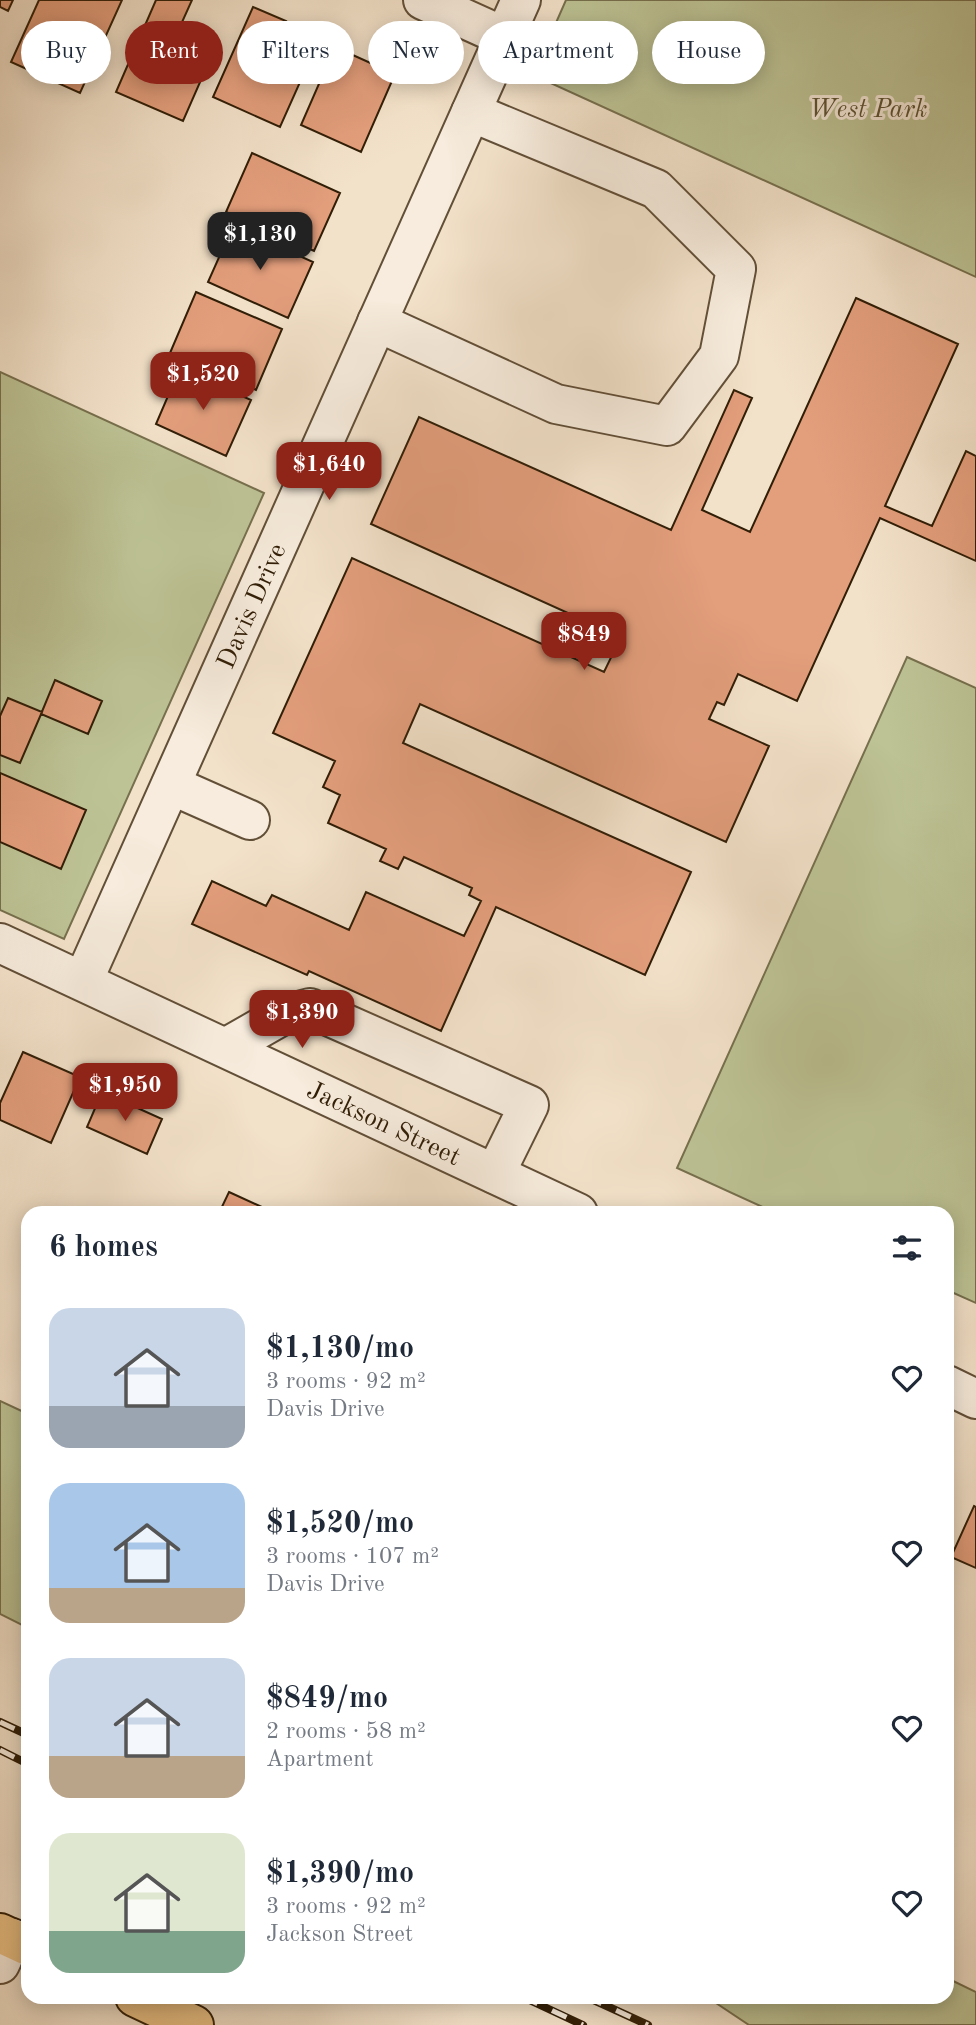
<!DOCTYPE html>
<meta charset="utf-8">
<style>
:root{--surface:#fff;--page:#f6f6f7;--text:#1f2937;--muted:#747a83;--accent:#8f2418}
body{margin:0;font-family:"Old Standard TT",serif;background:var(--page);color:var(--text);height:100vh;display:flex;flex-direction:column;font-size:26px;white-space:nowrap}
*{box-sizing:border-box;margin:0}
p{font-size:23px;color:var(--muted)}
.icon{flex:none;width:38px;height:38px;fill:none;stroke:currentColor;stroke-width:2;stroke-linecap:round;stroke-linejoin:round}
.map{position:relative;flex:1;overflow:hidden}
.drawer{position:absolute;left:21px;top:1206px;width:933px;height:798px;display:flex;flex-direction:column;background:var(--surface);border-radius:21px;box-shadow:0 4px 18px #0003}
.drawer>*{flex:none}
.hud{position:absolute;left:21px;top:21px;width:934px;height:63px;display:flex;gap:14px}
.price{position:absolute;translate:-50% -60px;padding:0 16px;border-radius:14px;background:var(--accent);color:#fff;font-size:23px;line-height:46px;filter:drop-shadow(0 2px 4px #0008)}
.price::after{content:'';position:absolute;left:50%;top:42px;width:21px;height:16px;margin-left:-10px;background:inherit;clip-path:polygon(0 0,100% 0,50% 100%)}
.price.current{background:#222;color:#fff}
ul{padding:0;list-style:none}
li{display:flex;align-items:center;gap:21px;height:175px;padding:0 28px}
li span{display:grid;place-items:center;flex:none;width:196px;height:140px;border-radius:21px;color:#555}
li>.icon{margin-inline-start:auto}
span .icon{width:84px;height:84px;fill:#fffc;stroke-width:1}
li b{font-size:30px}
h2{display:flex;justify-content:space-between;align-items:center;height:84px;padding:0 28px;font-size:30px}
.chip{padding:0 24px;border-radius:32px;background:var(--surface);box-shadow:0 4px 18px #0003;font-size:24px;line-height:63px}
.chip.current{background:var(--accent);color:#fff}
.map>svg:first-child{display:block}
.green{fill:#bdc395;stroke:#77704e;stroke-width:2}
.building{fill:#e39e7c;stroke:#311e07;stroke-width:2}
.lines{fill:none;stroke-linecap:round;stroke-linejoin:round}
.minor-casing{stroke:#624f38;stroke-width:42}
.major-casing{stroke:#311e07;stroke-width:42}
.minor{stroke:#f7ecdd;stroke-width:38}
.major{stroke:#eac185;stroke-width:38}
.rail-casing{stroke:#311e07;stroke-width:8}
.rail{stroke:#f7ecdd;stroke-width:5;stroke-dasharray:16;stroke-linecap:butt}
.labels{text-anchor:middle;stroke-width:6;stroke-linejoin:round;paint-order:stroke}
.park-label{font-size:26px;font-style:italic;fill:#5b5032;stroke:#f7ecdd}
.street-label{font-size:26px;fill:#311e07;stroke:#f7ecdd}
</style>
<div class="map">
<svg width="976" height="2025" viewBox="0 0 976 2025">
<rect width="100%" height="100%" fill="#f3e2ca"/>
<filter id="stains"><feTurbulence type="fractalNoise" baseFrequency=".00286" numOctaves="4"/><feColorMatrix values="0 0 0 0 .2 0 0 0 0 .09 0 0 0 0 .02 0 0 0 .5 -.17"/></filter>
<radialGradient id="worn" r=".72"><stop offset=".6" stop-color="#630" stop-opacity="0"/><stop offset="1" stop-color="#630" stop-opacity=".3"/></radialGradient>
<path class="green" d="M 566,0 L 976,0 L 976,277 L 533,75 Z
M 0,372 L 264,493 L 64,939 L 0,910 Z
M 907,657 L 976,688 L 976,1303 L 947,1290 L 947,1213 L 776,1213 L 677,1168 Z
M 0,1401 L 28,1414 L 28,1628 L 0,1614 Z
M 947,1978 L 976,1992 L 976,2025 L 749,2025 L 707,1997 L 947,1997 Z"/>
<path class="building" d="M 0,0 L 13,0 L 8,11 L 0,7 Z
M 39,0 L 122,0 L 80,93 L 11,62 Z
M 156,0 L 192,0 L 178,31 L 215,48 L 183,121 L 116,92 Z
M 253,7 L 286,21 L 278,38 L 313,53 L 280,127 L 213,97 Z
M 335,47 L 395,74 L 361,152 L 301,125 Z
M 252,153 L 340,193 L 314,251 L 226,212 Z
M 233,226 L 313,262 L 288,318 L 208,282 Z
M 196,292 L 282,329 L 256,390 L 170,353 Z
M 856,298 L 958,344 L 885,506 L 932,526 L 966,451 L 976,456 L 976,561 L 880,518 L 797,701 L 738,674 L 724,705 L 717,702 L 709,719 L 769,746 L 726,842 L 420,704 L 403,743 L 691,872 L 645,975 L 496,907 L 441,1031 L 309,971 L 307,975 L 192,924 L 212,881 L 266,906 L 272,895 L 349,930 L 366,892 L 464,936 L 481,901 L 469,895 L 472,888 L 404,857 L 398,869 L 380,861 L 386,849 L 328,823 L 340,795 L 323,787 L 335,761 L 273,733 L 352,558 L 604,672 L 621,637 L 371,524 L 419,417 L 671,530 L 734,390 L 752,398 L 702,510 L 750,532 Z
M 180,368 L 251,400 L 226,456 L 156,424 Z
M 55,680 L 102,701 L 88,734 L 41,714 Z
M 8,698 L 42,712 L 20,763 L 0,755 L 0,716 Z
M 0,773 L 86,810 L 61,869 L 0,842 Z
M 23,1052 L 80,1077 L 51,1143 L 0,1120 L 0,1103 Z
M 102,1092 L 162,1119 L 147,1154 L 87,1127 Z
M 229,1192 L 275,1213 L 219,1213 Z
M 974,1506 L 976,1507 L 976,1568 L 951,1557 Z"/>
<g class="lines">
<defs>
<g id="minor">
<path d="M 423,0 L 505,37"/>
<path d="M 377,322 L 556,404 L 667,426 L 719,356 L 736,269 L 656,189 L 471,112"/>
<path d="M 171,785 L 250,820"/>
<path id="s1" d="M 0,943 L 578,1213"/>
<path id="s2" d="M 83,981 L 521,0"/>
<path d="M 227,1047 L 283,1015 L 310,1008 L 529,1105 L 495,1174"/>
<path d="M 947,1385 L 976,1399"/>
<path d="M 0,1964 L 12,1938"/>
</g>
<path id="major" d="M 0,1933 L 28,1946
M 135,1997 L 194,2025"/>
</defs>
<use href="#minor" class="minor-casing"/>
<use href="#major" class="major-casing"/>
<use href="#minor" class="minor"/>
<use href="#major" class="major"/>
<defs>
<path id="rail" d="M 0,1722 L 28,1735
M 0,1750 L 28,1764
M 523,1997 L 583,2025
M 587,1997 L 648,2025"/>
</defs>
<use href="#rail" class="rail-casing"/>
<use href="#rail" class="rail"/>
</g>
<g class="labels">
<g class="park-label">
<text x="868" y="117">West Park</text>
</g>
<g class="street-label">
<text dy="9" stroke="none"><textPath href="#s2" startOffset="411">Davis Drive</textPath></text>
<text dy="9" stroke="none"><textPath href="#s1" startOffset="424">Jackson Street</textPath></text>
</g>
</g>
<rect width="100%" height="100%" filter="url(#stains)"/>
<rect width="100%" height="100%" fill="url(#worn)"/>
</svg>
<b class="price current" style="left:260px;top:272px">$1,130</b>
<b class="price" style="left:203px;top:412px">$1,520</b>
<b class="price" style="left:329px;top:502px">$1,640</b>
<b class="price" style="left:584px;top:672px">$849</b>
<b class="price" style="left:302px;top:1050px">$1,390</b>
<b class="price" style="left:125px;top:1123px">$1,950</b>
<div class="hud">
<a class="chip">Buy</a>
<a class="chip current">Rent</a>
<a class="chip">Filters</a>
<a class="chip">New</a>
<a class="chip">Apartment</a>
<a class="chip">House</a>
</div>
<section class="drawer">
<h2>6 homes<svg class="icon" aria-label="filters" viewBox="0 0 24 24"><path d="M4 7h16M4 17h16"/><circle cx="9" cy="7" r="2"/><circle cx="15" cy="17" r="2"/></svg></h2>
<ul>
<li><span style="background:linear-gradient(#c9d6e8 70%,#9aa5b1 0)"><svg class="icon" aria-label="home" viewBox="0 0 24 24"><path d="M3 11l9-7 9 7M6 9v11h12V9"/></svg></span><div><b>$1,130/mo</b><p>3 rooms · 92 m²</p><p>Davis Drive</p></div><svg class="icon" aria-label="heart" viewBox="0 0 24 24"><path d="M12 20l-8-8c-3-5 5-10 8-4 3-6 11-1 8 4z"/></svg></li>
<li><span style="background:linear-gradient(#a9c7e8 75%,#b9a48a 0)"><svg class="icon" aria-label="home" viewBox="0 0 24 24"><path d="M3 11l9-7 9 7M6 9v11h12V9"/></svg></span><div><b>$1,520/mo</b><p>3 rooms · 107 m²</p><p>Davis Drive</p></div><svg class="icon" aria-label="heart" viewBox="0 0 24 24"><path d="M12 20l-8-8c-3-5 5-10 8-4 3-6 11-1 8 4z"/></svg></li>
<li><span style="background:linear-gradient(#c9d6e8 70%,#b9a48a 0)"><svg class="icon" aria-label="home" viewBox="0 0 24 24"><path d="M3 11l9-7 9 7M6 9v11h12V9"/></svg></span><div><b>$849/mo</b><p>2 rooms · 58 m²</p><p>Apartment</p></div><svg class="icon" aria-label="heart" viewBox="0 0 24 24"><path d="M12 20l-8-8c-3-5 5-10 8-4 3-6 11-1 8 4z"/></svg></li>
<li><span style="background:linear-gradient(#dfe7d0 70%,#7fa58c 0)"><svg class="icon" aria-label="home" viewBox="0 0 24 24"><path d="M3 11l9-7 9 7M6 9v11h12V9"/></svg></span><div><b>$1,390/mo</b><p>3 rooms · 92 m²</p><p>Jackson Street</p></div><svg class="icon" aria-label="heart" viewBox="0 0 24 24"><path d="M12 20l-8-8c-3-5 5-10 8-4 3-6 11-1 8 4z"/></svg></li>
</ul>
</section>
</div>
